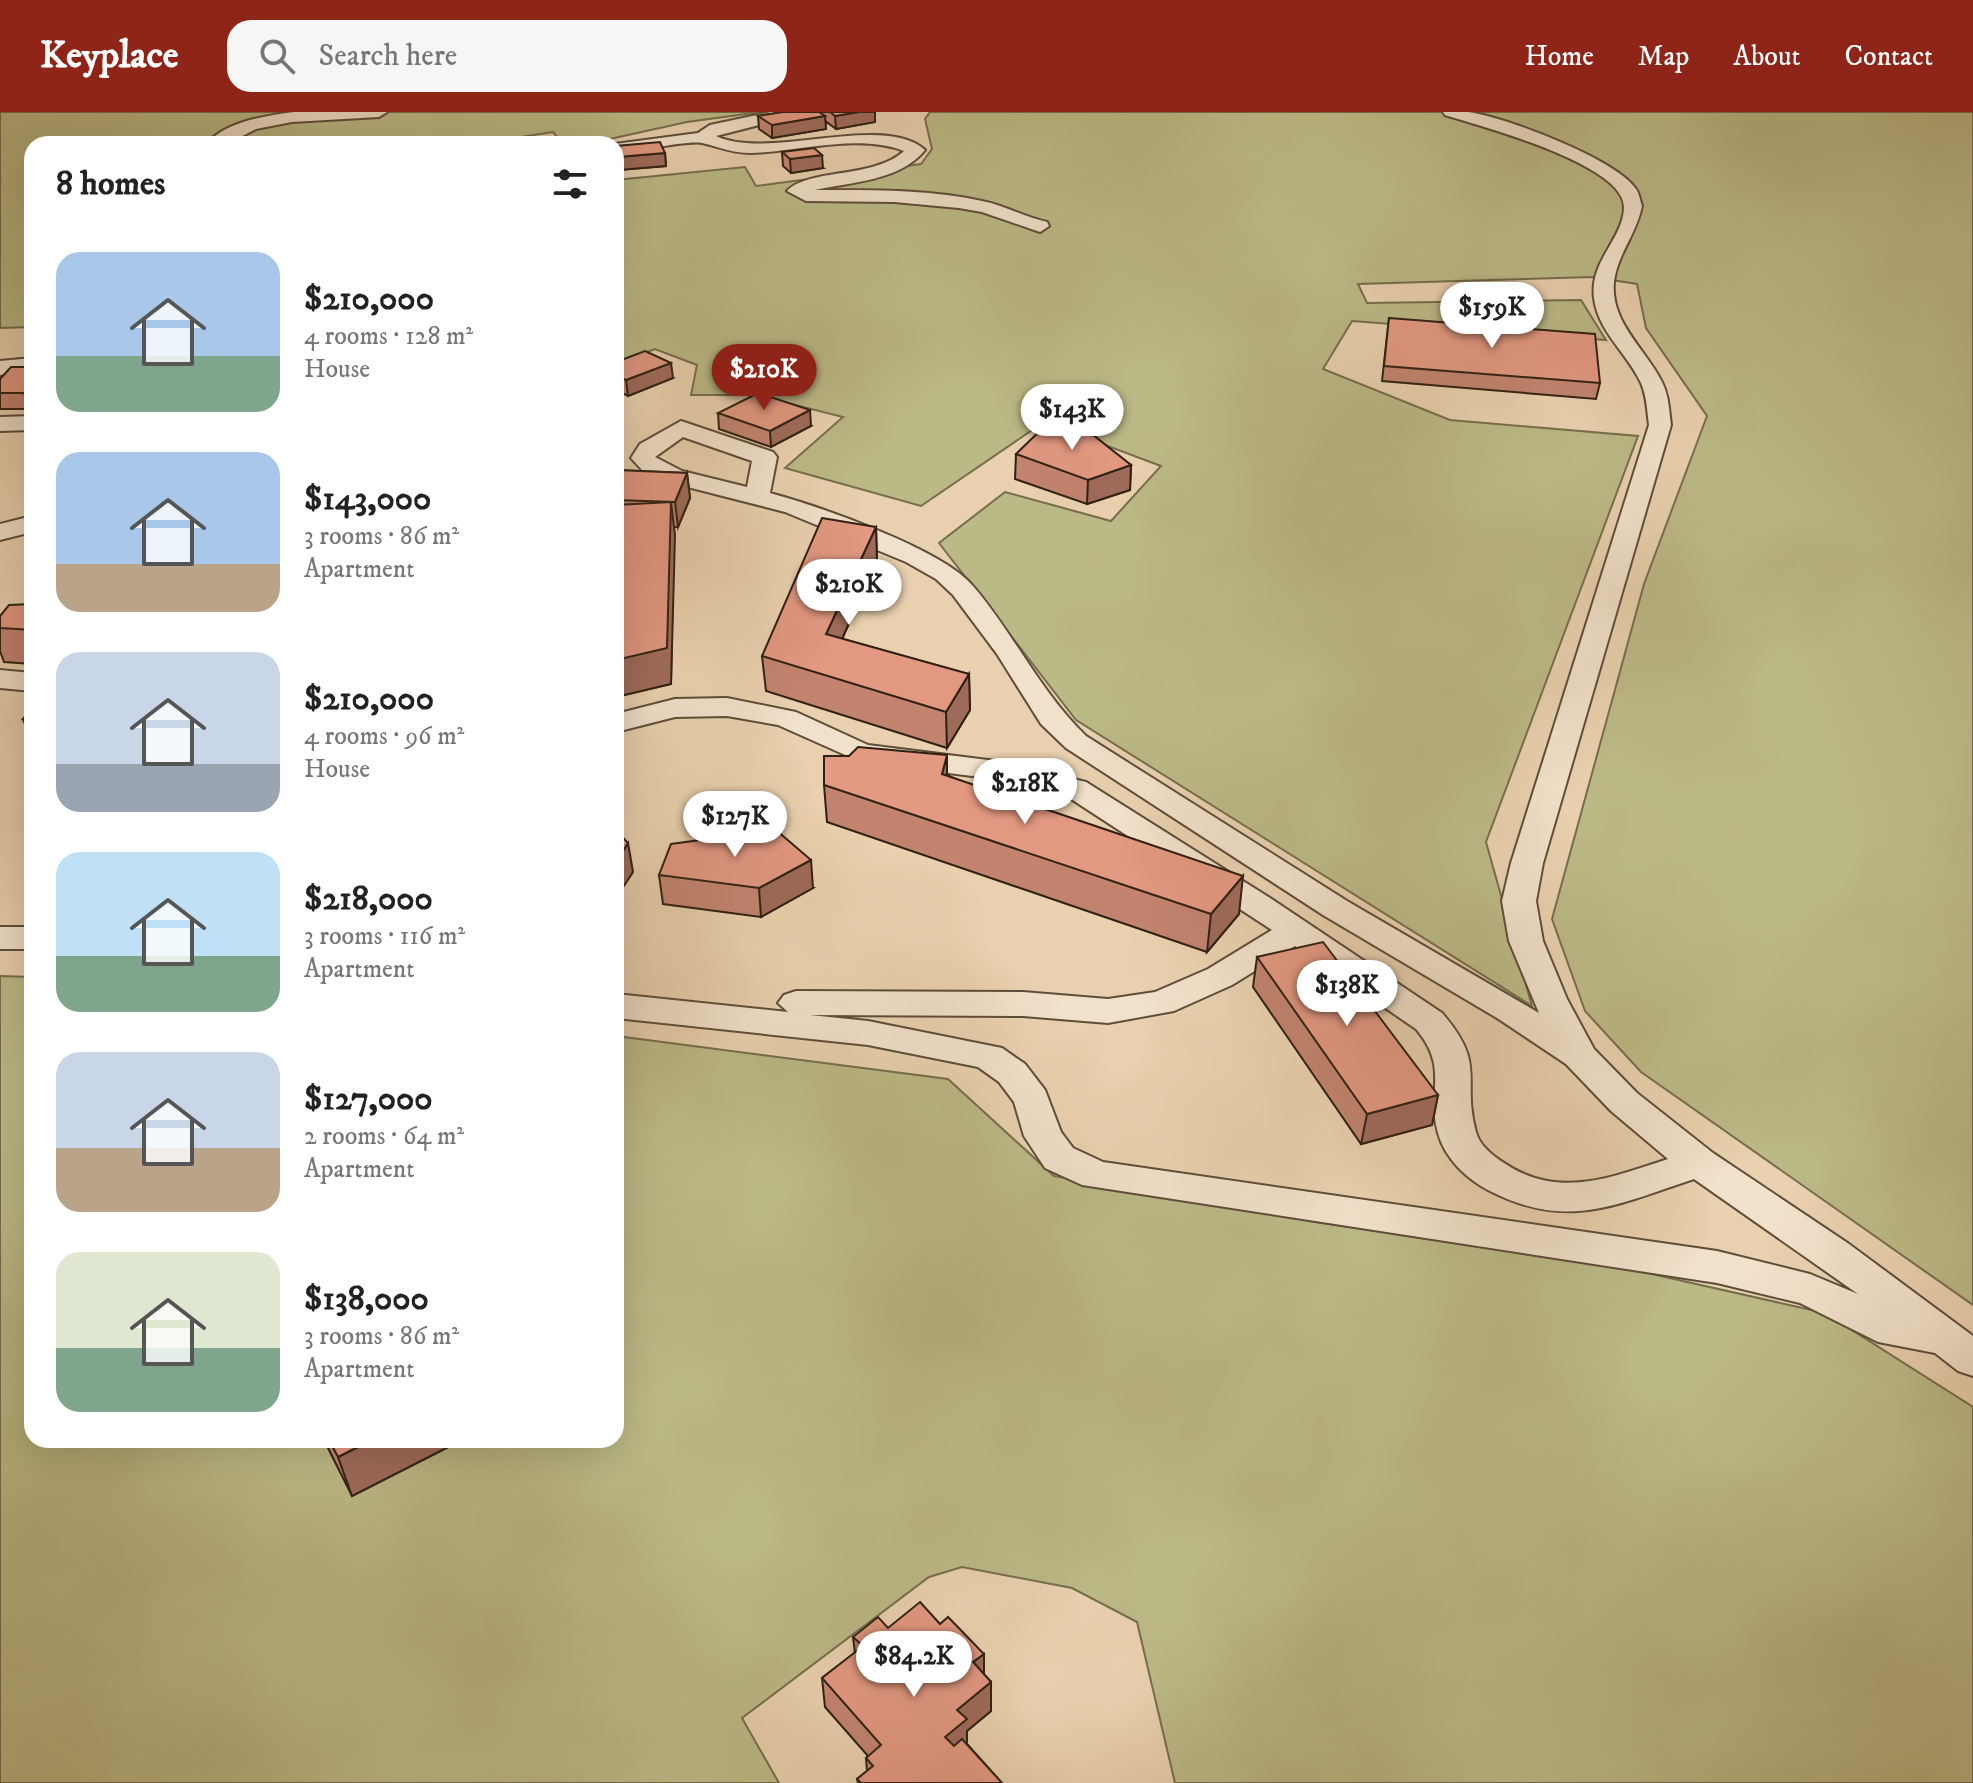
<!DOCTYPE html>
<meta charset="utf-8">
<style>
:root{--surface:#fff;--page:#f6f6f6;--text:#222;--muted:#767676;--accent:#8f2418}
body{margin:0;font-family:"IM FELL DW Pica",serif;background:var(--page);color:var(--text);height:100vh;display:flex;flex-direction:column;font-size:30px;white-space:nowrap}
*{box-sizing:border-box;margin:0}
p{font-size:26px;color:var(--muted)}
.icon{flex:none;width:44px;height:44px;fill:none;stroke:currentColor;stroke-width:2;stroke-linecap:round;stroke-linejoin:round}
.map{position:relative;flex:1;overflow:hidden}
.panel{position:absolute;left:24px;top:24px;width:600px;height:1312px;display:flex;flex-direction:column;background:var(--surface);border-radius:24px;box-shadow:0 8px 32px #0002}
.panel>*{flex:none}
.price{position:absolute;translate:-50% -68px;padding:0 18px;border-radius:28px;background:#fff;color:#222;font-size:26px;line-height:52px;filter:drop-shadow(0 2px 4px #0008)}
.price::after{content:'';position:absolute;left:50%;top:48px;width:24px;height:18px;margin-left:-12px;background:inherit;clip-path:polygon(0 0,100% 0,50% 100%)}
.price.active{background:var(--accent);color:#fff}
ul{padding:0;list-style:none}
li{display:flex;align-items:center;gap:24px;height:200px;padding:0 32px}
li span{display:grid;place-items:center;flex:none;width:224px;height:160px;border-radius:24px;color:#555}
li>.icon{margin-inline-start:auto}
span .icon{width:96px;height:96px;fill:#fffc;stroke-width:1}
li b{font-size:34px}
h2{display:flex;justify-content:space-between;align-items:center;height:96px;padding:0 32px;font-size:34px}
header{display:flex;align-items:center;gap:48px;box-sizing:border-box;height:112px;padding:0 40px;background:var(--accent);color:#fff}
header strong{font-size:38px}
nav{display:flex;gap:44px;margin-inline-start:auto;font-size:28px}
.search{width:560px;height:72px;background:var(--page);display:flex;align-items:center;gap:20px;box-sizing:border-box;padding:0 28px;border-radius:24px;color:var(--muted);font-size:30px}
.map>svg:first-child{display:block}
.green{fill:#bbb986;stroke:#766d4d;stroke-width:2}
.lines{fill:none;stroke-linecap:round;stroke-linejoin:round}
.minor-casing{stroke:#5e4d3a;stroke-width:4}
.minor{fill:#f1e0ca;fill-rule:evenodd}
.wall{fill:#c2836f;stroke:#302114;stroke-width:2}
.shaded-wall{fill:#9e6a5a;stroke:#302114;stroke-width:2}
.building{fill:#e29881;stroke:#302114;stroke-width:2}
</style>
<header>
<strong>Keyplace</strong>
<div class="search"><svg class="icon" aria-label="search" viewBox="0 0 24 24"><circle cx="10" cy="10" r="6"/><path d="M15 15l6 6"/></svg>Search here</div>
<nav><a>Home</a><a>Map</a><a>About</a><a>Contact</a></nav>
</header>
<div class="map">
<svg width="1973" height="1671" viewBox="0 0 1973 1671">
<rect width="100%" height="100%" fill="#e9d0ae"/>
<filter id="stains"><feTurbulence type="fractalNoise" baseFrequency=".0025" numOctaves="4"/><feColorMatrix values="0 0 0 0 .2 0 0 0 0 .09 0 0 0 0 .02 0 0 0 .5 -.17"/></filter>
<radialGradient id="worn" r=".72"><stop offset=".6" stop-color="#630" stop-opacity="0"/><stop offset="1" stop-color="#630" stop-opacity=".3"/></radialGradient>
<path class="green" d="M 0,0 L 761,0 L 687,10 L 587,32 L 563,32 L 553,20 L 475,32 L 32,32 L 32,215 L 0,216 Z
M 930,0 L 1973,0 L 1973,1193 L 1641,960 L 1585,899 L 1552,807 L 1644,472 L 1707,304 L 1646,216 L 1637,172 L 1593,165 L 1358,172 L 1367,191 L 1581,188 L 1606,228 L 1352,209 L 1323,257 L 1450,308 L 1638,324 L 1486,730 L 1532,894 L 1076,608 L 939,431 L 1005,380 L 1111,409 L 1161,354 L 1044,310 L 921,394 L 785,356 L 843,305 L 756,283 L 691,283 L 697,253 L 655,237 L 616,252 L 616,68 L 745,55 L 756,74 L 921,52 L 932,37 L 925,7 Z
M 0,864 L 32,865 L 32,1328 L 616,1328 L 616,924 L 948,967 L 1054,1064 L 1316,1110 L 1643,1160 L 1825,1201 L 1973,1295 L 1973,1671 L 1175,1671 L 1137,1510 L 1072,1476 L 962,1455 L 929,1465 L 742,1606 L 779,1671 L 0,1671 Z"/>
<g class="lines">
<defs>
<path id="minor" d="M 294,0 L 387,0 L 379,5 L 292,10 L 256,17 L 227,32 L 206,32 C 227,9 265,4 294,0 Z
M 771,0 L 801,0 L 799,3 L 716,24 C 768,49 883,0 925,38 C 900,69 851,70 815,78 C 870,78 928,77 982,89 C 1004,93 1024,105 1047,110 L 1049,114 L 1040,120 L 982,100 L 959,96 L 894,90 L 806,89 L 787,79 C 809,56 874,67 904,39 C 858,21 799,40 750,41 C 732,41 719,35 702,31 C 687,28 635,40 616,42 L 615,32 L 698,21 L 710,13 Z
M 1443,0 C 1451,0 1460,0 1468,0 C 1503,4 1616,47 1636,77 C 1639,81 1640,88 1642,94 C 1637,121 1617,143 1614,170 C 1610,211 1646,237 1662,270 C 1669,284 1669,298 1671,313 L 1543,751 L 1536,789 L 1543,829 L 1567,887 L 1594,937 L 1637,981 L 1713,1041 L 1849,1132 L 1973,1224 L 1973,1264 L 1958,1259 L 1935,1241 L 1878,1230 L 1800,1191 L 1717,1171 L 1082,1073 L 1045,1056 L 1024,1024 L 1014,990 L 999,970 L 978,955 L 868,933 L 616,906 L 616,882 L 788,900 L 778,891 L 784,883 L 796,879 L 1023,880 L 1108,887 L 1155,880 L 1208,857 L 1272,818 L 1065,683 L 996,667 L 861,650 L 778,613 L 727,604 L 675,605 L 616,620 L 616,602 L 675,587 L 727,586 L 796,600 L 868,633 L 996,649 L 1086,670 L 1270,786 L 1442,901 C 1488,954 1461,966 1476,1020 C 1479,1033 1493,1044 1504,1051 C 1559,1088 1612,1065 1668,1047 L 1611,999 L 1566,952 L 1497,906 L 1323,803 L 1066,636 L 1041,612 L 997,542 L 953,483 L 936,467 L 906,450 L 785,400 L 664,369 L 643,359 L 631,346 L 640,332 L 681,309 L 773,340 L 777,345 L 770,381 C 818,394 943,437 973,474 C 1014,522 1041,581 1086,624 L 1347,789 L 1539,901 L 1509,829 L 1502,789 L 1511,751 L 1649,313 C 1647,299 1647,285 1641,271 C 1628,242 1598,220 1594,186 C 1589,149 1624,126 1624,95 C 1624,52 1480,14 1445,3 ZM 683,325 L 752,349 L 747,375 L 682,359 L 655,345 ZM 1295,834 L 1416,917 C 1450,957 1426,979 1438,1021 C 1445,1047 1467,1067 1490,1079 C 1568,1119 1618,1092 1694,1067 L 1858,1182 L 1810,1162 L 1717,1139 L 1103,1050 L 1073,1036 L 1061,1020 L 1045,978 L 1025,952 L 1002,936 L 868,909 L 810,903 L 1023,904 L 1108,911 L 1174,899 L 1232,873 Z
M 32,246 L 32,260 L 0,263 L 0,249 Z
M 32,304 L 32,318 L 0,319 L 0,305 Z
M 32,404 L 32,420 L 0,428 L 0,412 Z
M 0,558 L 32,561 L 32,579 L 0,576 Z
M 0,815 L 32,815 L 32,837 L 0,837 Z"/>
</defs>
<use href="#minor" class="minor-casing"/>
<use href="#minor" class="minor"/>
</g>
<path class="wall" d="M 783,0 L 875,0 L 875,10 L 836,17 L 825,9 L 826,17 L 772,26 L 759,17 L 758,4 Z
M 616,34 L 665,41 L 666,54 L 619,58 L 616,49 Z
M 782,40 L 823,56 L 791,61 L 783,54 Z
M 1389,206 L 1600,271 L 1596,287 L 1382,269 Z
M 616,250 L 673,266 L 628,284 L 616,278 Z
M 32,255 L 32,294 L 29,297 L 0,297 L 0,267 Z
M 718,301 L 811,314 L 771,335 L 719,317 Z
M 1016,342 L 1131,353 L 1130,378 L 1087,392 L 1015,367 Z
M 616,358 L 687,361 L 690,386 L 678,415 L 674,415 L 671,572 L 616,585 Z
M 876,415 L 877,449 L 842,527 L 969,562 L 970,598 L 947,636 L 766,579 L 762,544 Z
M 32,492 L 32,552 L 4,550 L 0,539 L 0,504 Z
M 32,597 L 32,631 L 23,607 Z
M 947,663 L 1239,802 L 1207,840 L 827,710 L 824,673 Z
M 659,763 L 813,776 L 761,805 L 663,792 Z
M 1257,845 L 1438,983 L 1432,1013 L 1361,1032 L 1253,875 Z
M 324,1328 L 462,1328 L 352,1384 Z
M 888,1516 L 984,1562 L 991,1570 L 991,1599 L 967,1619 L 967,1632 L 1002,1671 L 858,1671 L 857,1667 L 867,1659 L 866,1646 L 868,1644 L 825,1595 L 822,1566 L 855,1541 L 853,1525 Z"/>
<path class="shaded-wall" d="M 859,0 L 875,0 L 875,10 L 836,17 L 835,4 Z
M 825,4 L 826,17 L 772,26 L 772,13 Z
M 665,41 L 666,54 L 619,58 L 618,45 Z
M 822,43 L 823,56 L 791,61 L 790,47 Z
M 671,251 L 673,266 L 628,284 L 626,268 Z
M 32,273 L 32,294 L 29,297 L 24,281 Z
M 810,298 L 811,314 L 771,335 L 770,319 Z
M 1131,353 L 1130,378 L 1087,392 L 1088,368 Z
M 687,361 L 690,386 L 678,415 L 675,390 Z
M 671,390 L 675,423 L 671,572 L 616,585 L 616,548 Z
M 876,415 L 877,449 L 828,558 L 826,522 Z
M 969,562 L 970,598 L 947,636 L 946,600 Z
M 947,643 L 947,680 L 942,662 Z
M 628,731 L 633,760 L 616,786 L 616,750 Z
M 811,748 L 813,776 L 761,805 L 759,776 Z
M 1243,764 L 1239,802 L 1207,840 L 1211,802 Z
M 1438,983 L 1432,1013 L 1361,1032 L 1367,1002 Z
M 372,1328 L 462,1328 L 352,1384 L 338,1345 Z
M 984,1542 L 984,1570 L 973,1550 Z
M 991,1570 L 991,1599 L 967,1619 L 967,1635 L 946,1653 L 945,1625 L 957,1598 Z"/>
<path class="building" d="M 783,0 L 819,0 L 825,4 L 772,13 L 758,4 Z
M 830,0 L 859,0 L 835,4 Z
M 488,26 L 495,32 L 451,32 L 465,30 Z
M 660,30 L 665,41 L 618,45 L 616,40 L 616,34 Z
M 814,36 L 822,43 L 790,47 L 782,40 Z
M 1389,206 L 1595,222 L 1600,271 L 1384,254 Z
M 645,239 L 671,251 L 626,268 L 616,264 L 616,250 Z
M 11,255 L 32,255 L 32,273 L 24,281 L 0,281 L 0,267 Z
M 758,281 L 810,298 L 770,319 L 718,301 Z
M 1050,309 L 1088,319 L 1131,353 L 1088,368 L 1016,342 Z
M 616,358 L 687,361 L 675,390 L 616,388 Z
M 671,390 L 667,536 L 616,548 L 616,393 Z
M 822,406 L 876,415 L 826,522 L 969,562 L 946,600 L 762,544 Z
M 32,492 L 32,518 L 0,516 L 0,504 L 9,493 Z
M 32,597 L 32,606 L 23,607 Z
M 858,635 L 947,643 L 942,662 L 1243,764 L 1211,802 L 824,673 L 824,644 L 849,644 Z
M 616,718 L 628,731 L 616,750 Z
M 776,718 L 811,748 L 759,776 L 659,763 L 671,732 Z
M 1323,830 L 1438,983 L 1367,1002 L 1257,845 Z
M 329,1328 L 372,1328 L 338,1345 Z
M 920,1490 L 940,1512 L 948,1505 L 984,1542 L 973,1550 L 991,1570 L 957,1598 L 967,1607 L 945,1625 L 954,1634 L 962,1627 L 1002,1671 L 861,1671 L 857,1667 L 873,1654 L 866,1646 L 881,1633 L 822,1566 L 863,1534 L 853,1525 L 878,1505 L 888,1516 Z"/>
<rect width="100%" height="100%" filter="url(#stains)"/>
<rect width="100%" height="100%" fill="url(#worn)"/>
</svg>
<b class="price" style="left:1492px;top:238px">$159K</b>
<b class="price active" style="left:764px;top:300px">$210K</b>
<b class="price" style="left:1072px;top:340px">$143K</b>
<b class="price" style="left:849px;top:515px">$210K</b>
<b class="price" style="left:1025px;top:714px">$218K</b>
<b class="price" style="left:735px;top:747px">$127K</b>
<b class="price" style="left:1347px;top:916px">$138K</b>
<b class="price" style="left:914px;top:1587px">$84.2K</b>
<section class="panel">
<h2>8 homes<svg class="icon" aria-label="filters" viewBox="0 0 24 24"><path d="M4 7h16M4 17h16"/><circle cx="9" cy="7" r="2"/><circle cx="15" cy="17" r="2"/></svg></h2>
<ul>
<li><span style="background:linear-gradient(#a9c7e8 65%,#7fa58c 0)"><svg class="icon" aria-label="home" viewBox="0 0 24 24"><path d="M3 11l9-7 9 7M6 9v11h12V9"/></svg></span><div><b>$210,000</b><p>4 rooms · 128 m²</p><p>House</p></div></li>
<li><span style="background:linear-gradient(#a9c7e8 70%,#b9a48a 0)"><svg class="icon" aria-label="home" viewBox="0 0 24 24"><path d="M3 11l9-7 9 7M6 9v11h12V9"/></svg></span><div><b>$143,000</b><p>3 rooms · 86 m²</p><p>Apartment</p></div></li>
<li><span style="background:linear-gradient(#c9d6e8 70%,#9aa5b1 0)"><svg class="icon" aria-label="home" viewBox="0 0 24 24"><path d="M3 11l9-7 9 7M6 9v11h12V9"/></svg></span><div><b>$210,000</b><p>4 rooms · 96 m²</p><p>House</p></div></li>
<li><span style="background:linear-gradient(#bfe0f5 65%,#7fa58c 0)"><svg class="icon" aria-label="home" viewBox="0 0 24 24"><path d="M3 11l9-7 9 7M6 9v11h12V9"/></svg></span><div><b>$218,000</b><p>3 rooms · 116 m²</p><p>Apartment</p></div></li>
<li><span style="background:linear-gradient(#c9d6e8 60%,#b9a48a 0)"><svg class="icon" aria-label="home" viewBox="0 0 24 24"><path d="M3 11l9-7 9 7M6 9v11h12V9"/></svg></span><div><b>$127,000</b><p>2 rooms · 64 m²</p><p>Apartment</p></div></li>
<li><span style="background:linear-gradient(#dfe7d0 60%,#7fa58c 0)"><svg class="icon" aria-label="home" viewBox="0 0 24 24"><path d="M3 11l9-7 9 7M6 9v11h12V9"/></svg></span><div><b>$138,000</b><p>3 rooms · 86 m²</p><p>Apartment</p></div></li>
</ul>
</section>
</div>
